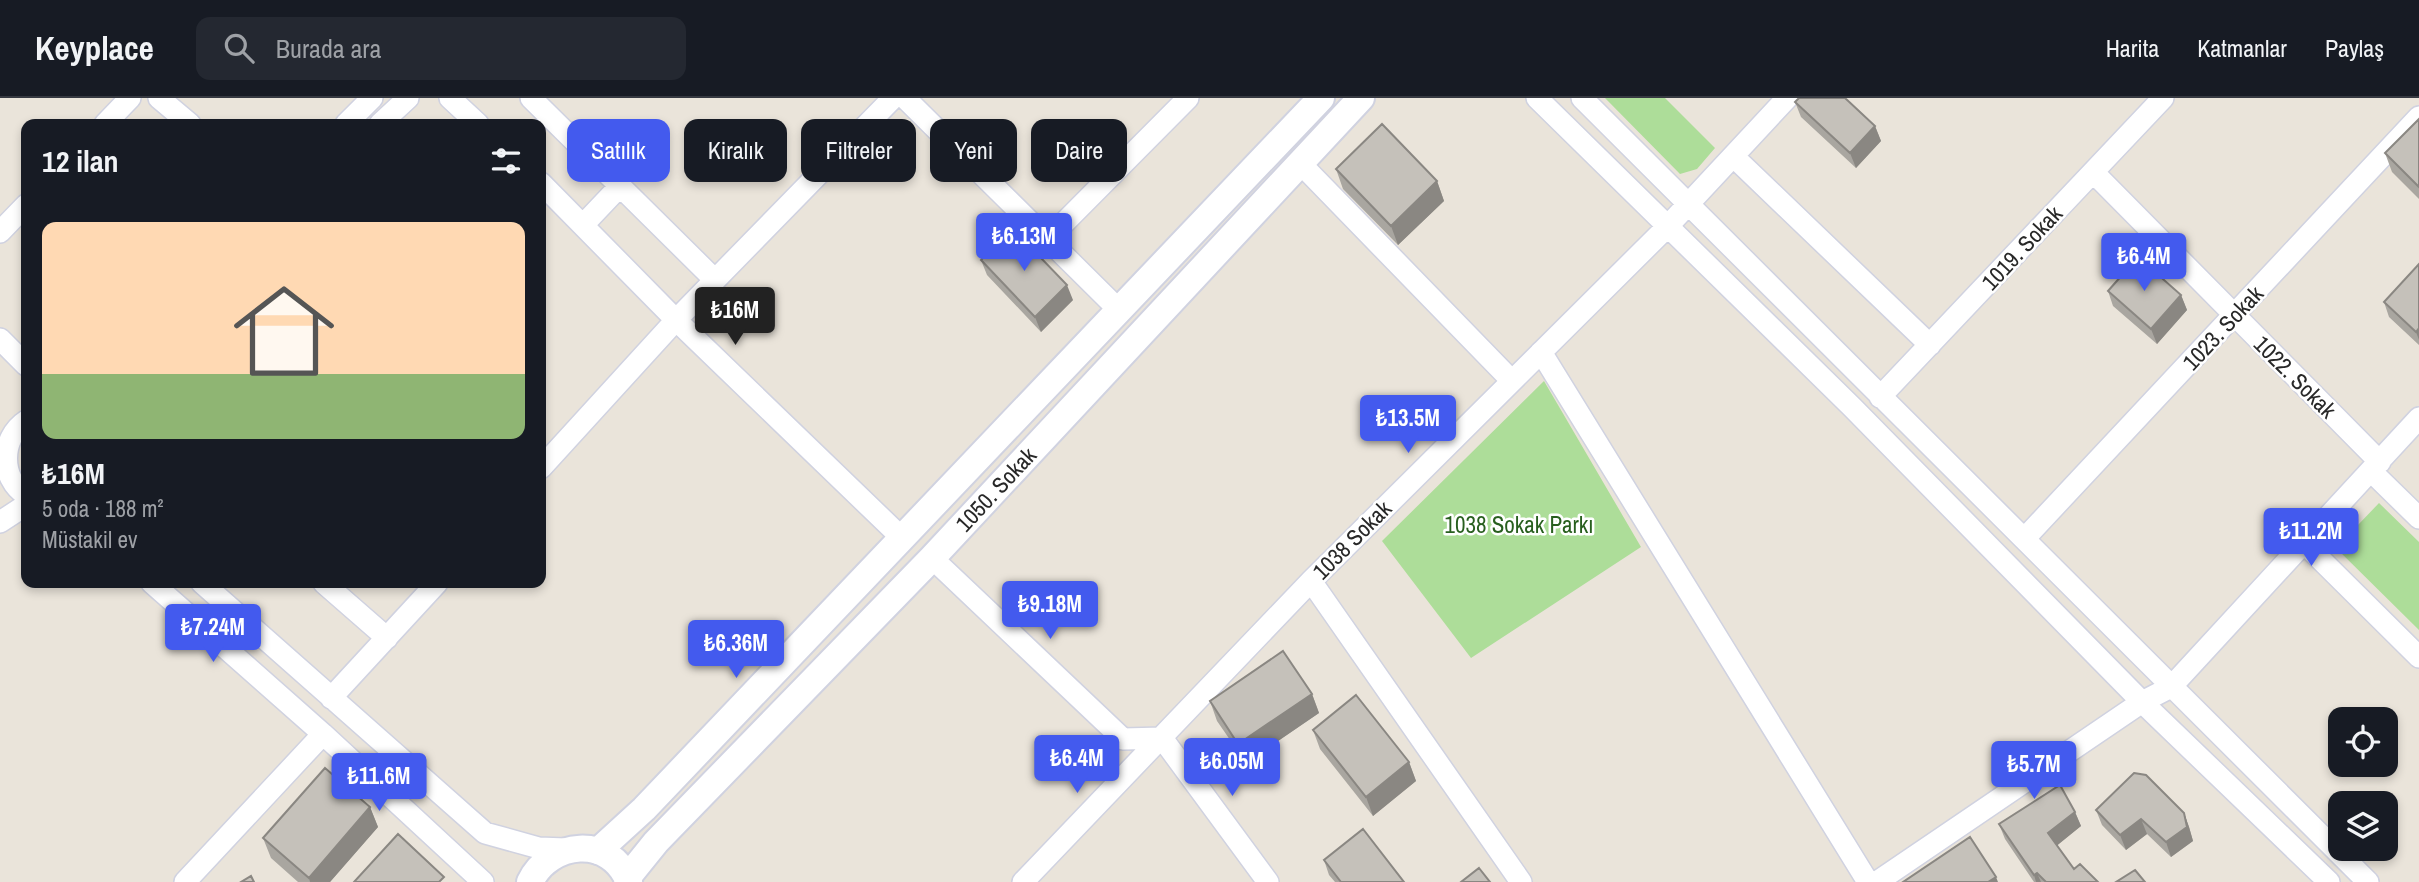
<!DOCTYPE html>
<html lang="tr">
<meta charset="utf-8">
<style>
:root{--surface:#171b24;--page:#242831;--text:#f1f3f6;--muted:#9ea1a6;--line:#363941;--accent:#435aee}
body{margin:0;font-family:"Archivo Narrow",sans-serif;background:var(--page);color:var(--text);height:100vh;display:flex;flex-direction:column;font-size:26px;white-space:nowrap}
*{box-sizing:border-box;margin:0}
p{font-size:23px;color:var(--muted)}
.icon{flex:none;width:38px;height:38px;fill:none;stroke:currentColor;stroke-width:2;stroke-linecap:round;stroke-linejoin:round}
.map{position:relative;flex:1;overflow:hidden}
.side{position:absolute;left:21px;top:21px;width:525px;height:469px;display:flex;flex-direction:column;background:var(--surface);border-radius:14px;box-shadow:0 4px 10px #0003}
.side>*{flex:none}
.guide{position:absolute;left:567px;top:21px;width:665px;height:63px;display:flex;gap:14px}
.fabs{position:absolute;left:2328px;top:609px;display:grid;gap:14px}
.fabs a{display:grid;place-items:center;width:70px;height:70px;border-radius:14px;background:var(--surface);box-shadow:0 4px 10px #0003;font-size:35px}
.price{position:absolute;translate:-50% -60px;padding:0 16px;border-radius:7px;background:var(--accent);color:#fff;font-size:23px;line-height:46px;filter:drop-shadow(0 2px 4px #0008)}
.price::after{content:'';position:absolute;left:50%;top:42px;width:21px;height:16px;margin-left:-10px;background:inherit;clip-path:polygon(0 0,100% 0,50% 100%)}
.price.selected{background:#222;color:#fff}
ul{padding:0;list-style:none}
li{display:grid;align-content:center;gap:14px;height:371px;padding:0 21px}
li span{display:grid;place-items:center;height:217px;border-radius:14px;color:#555}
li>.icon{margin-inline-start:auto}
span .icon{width:126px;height:126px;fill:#fffc;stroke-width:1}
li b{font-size:30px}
h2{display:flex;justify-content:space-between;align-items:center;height:84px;padding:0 21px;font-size:30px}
.pill{padding:0 24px;border-radius:14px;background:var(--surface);box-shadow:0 4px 10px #0003;font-size:24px;line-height:63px}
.pill.selected{background:var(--accent);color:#fff}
header{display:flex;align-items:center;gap:42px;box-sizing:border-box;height:98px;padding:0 35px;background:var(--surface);border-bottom:2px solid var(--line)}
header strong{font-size:33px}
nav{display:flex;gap:38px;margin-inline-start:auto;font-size:24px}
.search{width:490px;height:63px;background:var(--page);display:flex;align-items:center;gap:18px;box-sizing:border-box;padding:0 24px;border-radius:14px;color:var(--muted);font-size:26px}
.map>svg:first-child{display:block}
.green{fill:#addd99}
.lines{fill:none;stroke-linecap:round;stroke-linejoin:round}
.minor-casing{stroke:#d0d2e0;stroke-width:24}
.tertiary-casing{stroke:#d0d2e0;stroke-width:30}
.minor{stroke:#fff;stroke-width:21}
.tertiary{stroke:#fff;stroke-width:26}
.wall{fill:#a9a6a0}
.shaded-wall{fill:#8a8782}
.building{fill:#c5c1ba;stroke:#8a8782;stroke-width:2}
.labels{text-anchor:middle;stroke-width:5;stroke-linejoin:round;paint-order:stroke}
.street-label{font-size:23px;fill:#282828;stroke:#fff}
.park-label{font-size:23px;fill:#285f1e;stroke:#fff}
</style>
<header>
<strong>Keyplace</strong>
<div class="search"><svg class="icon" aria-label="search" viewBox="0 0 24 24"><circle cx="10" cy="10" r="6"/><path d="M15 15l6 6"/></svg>Burada ara</div>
<nav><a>Harita</a><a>Katmanlar</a><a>Paylaş</a></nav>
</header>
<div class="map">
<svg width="2419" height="784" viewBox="0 0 2419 784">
<rect width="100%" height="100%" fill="#eae4da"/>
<path class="green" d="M 1605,0 L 1665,0 L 1715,50 L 1697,71 L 1680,76 Z
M 1544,283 L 1641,449 L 1471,560 L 1382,443 Z
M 2379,405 L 2419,444 L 2419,532 L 2336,450 Z"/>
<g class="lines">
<defs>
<path id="minor" d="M 159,0 L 190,26
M 450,0 L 478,26
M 531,0 L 715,182
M 905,0 L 1120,213
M 1537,0 L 1852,309 L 2142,604 L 2329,784
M 1582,0 L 2368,784
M 105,26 L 130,0
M 346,26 L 372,0
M 380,26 L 408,0
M 1733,58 L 1930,247
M 1300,65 L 1512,283
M 2093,74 L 2380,364
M 541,85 L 676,222 L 903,441
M 583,127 L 620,88
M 0,134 L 26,107
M 1047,142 L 1188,0
M 0,241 L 26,267
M 1541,254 L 1868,784
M 1880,299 L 2163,0
M 26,323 C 0,340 0,381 26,397
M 541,370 L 676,222 L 893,0
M 2372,374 L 2419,420
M 0,424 L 26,407
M 2025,440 L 2419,19
M 2305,446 L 2419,559
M 932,460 L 1123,641 L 1162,640
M 1311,483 L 1521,784
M 152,485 L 323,636 L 483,784
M 202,485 L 485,735 L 539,750 L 566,751
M 324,485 L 387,540
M 331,600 L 437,485
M 1162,640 L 1268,784
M 185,784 L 323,636
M 1023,784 L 1311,483 L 1666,130 L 1787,0
M 1877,784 L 2142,604 L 2171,589 L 2419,320"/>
<g id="tertiary">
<path d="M 598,753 L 644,711 L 1321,0"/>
<path id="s1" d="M 627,780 L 656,744 L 932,460 L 1361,0"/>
<path d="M 530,784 C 550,743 610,736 629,784"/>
</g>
</defs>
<use href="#minor" class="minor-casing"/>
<use href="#tertiary" class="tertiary-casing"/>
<use href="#minor" class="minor"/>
<use href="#tertiary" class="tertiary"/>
</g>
<path class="wall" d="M 1795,4 L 1875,28 L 1881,43 L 1856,70 L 1801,19 Z
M 2419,21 L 2419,101 L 2392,74 L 2385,55 Z
M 1336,71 L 1437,83 L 1444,103 L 1398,147 L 1343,91 Z
M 981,162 L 1073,202 L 1041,234 L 987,177 Z
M 2419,166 L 2419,247 L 2389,219 L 2384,204 Z
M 2108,193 L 2181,197 L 2187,212 L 2157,246 L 2113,208 Z
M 1312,596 L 1319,615 L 1246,665 L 1217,623 L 1210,603 Z
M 1313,632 L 1409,664 L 1416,683 L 1373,718 L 1320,651 Z
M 370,709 L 378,729 L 330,784 L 298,784 L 271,760 L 263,740 Z
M 2096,712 L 2184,715 L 2189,729 L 2193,743 L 2171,759 L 2147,736 L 2126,752 L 2102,727 Z
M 2075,714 L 2081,728 L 2057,747 L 2074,771 L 2098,784 L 2034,784 L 2005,741 L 1999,726 Z
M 1324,762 L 1404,784 L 1335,784 L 1329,777 Z"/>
<path class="shaded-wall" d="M 1875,28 L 1881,43 L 1856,70 L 1850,55 Z
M 1437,83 L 1444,103 L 1398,147 L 1391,128 Z
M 1067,187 L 1073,202 L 1041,234 L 1035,219 Z
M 2181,197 L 2187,212 L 2157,246 L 2151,231 Z
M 2419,230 L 2419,242 L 2416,234 Z
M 1312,596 L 1319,615 L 1246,665 L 1238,646 Z
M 1409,664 L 1416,683 L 1373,718 L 1366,699 Z
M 370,709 L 378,729 L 330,784 L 310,784 L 309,780 Z
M 2075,714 L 2081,728 L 2054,750 L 2048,735 Z
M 2184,715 L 2189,729 L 2193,743 L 2171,759 L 2166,744 Z
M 2141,721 L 2147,736 L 2126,752 L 2120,737 Z
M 2037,775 L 2041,784 L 2036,784 L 2034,777 Z
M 1996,779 L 1998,784 L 1988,784 Z"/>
<path class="building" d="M 1799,0 L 1845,0 L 1875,28 L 1850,55 L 1795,4 Z
M 2419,21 L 2419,89 L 2385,55 Z
M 1382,26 L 1437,83 L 1391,128 L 1336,71 Z
M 1013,131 L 1067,187 L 1035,219 L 981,162 Z
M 2138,159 L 2181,197 L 2151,231 L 2108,193 Z
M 2419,166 L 2419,230 L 2416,234 L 2384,204 Z
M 1283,553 L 1312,596 L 1238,646 L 1210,603 Z
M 1356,597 L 1409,664 L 1366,699 L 1313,632 Z
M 325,670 L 370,709 L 309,780 L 263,740 Z
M 2134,675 L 2146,677 L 2184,715 L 2187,729 L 2166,744 L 2141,721 L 2120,737 L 2096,712 Z
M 2060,687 L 2075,714 L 2048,735 L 2074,771 L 2080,766 L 2098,784 L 2046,784 L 2037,775 L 2034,777 L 1999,726 Z
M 1363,731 L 1404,784 L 1341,784 L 1324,762 Z
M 398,736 L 444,779 L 439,784 L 354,784 Z
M 1970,739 L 1996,779 L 1988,784 L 1903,784 Z
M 1479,770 L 1490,784 L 1461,784 Z
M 2135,772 L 2145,784 L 2116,784 Z
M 251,778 L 254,784 L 241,784 Z"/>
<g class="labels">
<g class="street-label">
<text transform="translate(2022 150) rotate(-47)" y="8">1019. Sokak</text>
<text transform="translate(2223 230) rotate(-47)" y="8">1023. Sokak</text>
<text transform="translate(2295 279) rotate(45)" y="8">1022. Sokak</text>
<text dy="8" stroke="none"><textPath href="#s1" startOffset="536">1050. Sokak</textPath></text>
<text transform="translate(1352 442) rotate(-45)" y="8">1038 Sokak</text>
</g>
<g class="park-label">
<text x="1519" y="435">1038 Sokak Parkı</text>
</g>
</g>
</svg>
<div class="fabs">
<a><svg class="icon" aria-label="locate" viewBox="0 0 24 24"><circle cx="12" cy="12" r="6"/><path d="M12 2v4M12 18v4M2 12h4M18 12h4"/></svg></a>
<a><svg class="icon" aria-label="layers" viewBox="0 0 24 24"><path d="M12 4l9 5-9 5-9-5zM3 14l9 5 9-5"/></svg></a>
</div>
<b class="price" style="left:1024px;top:175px">₺6.13M</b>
<b class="price" style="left:2144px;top:195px">₺6.4M</b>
<b class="price selected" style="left:735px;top:249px">₺16M</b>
<b class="price" style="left:1408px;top:357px">₺13.5M</b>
<b class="price" style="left:2311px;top:470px">₺11.2M</b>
<b class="price" style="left:1050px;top:543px">₺9.18M</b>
<b class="price" style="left:213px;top:566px">₺7.24M</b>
<b class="price" style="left:736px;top:582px">₺6.36M</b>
<b class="price" style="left:1077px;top:697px">₺6.4M</b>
<b class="price" style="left:1232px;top:700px">₺6.05M</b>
<b class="price" style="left:2034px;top:703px">₺5.7M</b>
<b class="price" style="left:379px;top:715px">₺11.6M</b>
<div class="guide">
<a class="pill selected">Satılık</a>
<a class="pill">Kiralık</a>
<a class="pill">Filtreler</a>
<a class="pill">Yeni</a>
<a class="pill">Daire</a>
</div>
<section class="side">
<h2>12 ilan<svg class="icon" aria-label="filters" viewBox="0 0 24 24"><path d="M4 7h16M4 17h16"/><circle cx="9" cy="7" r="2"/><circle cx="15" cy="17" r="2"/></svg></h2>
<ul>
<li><span style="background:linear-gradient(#ffd9b3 70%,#8fb573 0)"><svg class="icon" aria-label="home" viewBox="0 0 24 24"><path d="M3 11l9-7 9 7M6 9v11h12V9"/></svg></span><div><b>₺16M</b><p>5 oda · 188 m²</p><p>Müstakil ev</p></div></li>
</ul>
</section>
</div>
